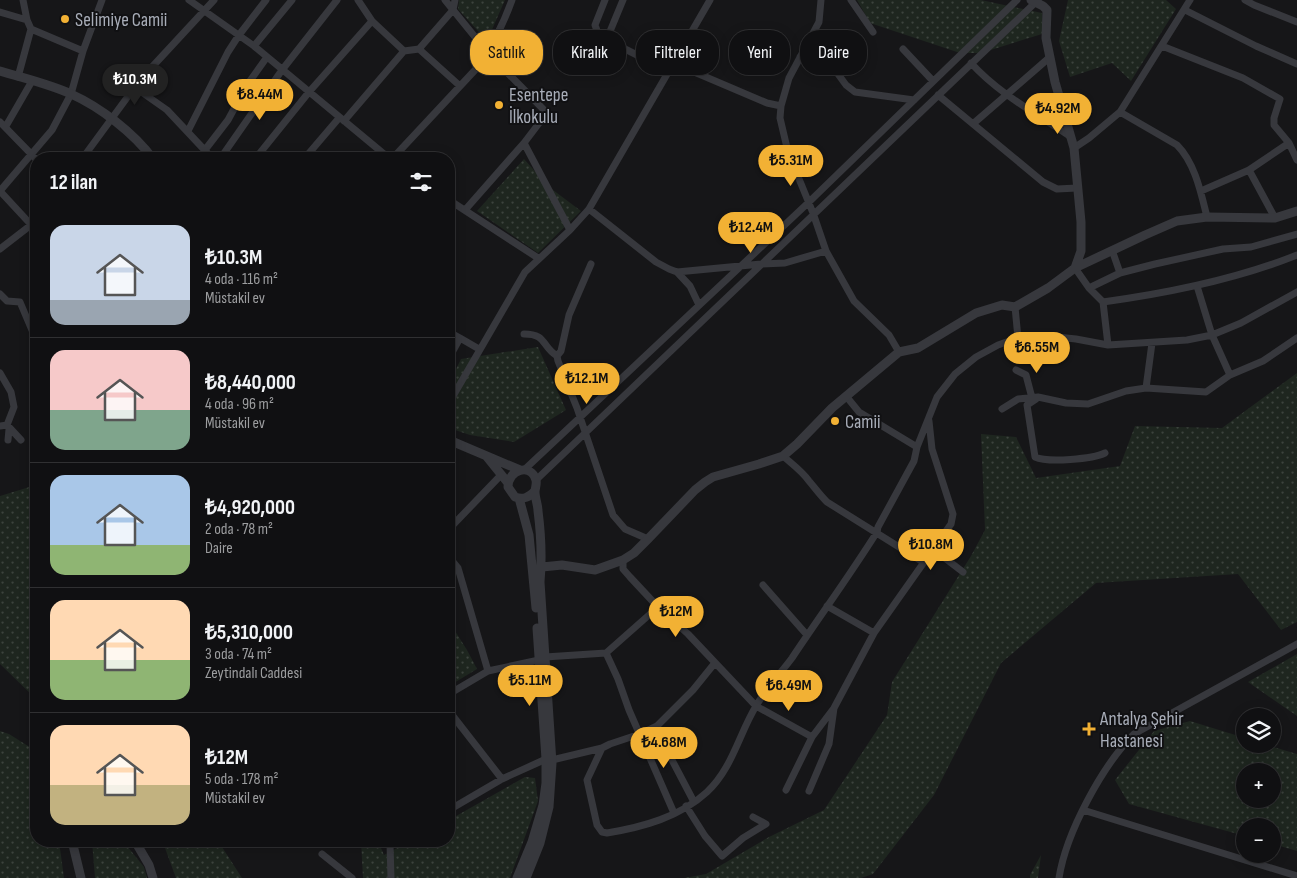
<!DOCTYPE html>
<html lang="tr">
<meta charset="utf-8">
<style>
:root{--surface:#101012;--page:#19191b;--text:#f1f3f6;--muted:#9c9d9f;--line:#303032;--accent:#f2b134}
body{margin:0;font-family:"Sofia Sans Condensed",sans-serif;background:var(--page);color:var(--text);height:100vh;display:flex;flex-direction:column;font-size:19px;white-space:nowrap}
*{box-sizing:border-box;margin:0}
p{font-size:16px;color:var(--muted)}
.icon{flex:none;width:28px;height:28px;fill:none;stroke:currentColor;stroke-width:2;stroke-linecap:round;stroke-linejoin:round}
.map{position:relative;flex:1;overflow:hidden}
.side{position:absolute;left:30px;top:152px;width:425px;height:695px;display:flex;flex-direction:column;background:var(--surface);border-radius:20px;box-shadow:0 2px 12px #0003,0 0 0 1px var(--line)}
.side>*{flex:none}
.top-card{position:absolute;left:470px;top:30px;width:475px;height:45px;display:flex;gap:10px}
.buttons{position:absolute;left:1236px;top:708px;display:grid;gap:10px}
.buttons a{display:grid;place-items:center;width:45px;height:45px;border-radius:50%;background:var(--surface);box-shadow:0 2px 12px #0003,0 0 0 1px var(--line);font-size:25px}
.price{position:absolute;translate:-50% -42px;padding:0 11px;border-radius:18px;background:var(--accent);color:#111;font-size:16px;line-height:32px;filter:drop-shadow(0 1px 2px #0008)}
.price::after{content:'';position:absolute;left:50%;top:30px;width:15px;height:11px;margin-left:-8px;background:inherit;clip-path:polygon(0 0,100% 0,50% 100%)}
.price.on{background:#222;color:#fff}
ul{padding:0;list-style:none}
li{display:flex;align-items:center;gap:15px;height:125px;padding:0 20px}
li+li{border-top:1px solid var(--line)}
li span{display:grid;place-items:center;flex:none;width:140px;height:100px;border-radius:15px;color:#555}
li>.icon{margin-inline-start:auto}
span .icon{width:60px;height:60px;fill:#fffc;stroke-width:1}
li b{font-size:21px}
h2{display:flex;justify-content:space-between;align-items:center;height:60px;padding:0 20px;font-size:21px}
.chip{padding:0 18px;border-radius:20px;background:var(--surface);box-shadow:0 2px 12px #0003,0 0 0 1px var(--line);font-size:18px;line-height:45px}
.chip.on{background:var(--accent);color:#111}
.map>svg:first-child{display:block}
.grass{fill:url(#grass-dots);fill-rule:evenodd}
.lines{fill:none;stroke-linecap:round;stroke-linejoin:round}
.minor{stroke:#37383d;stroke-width:7}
.tertiary{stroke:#37383d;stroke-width:9}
.poi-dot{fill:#f2b134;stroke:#111113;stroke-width:2}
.labels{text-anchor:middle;stroke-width:4;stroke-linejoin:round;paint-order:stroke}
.poi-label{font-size:19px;fill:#a8adb8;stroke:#111113;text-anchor:start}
</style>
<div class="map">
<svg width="1297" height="878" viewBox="0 0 1297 878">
<defs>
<pattern id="grass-dots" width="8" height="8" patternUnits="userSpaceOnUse" patternTransform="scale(1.25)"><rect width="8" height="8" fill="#1e261f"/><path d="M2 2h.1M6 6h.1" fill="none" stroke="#3c433d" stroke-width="1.8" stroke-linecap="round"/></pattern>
</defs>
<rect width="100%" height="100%" fill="#161618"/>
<path class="grass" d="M 459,0 L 505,0 L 487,41 L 458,9 Z
M 857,0 L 981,0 L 1042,13 L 1042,34 L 981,53 L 960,53 L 870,23 Z
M 1068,0 L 1166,0 L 1176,9 L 1131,81 L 1112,63 L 1070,77 L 1059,41 Z
M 524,159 L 549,187 L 581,211 L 538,253 L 477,211 Z
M 538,347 L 566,410 L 514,442 L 470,435 L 449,428 L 449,383 L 461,359 Z
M 1297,373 L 1297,622 L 1281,630 L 1238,574 L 1096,583 L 1001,663 L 934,795 L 873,874 L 861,878 L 684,878 L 706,874 L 769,837 L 824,810 L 887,715 L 892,682 L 971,556 L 985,530 L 981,434 L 1016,437 L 1036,478 L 1120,466 L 1135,426 L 1222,428 Z
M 36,485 L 36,699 L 0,664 L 0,496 Z
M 449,619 L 450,623 L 467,650 L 477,669 L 449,686 Z
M 1297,654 L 1297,716 L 1248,682 Z
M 1190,721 L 1245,738 L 1245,744 L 1263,744 L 1297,754 L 1297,851 L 1273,844 L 1272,826 L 1245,826 L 1245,836 L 1129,804 L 1115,780 L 1154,731 ZM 1245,771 L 1272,771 L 1272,799 L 1245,799 Z
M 0,731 L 9,734 L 36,751 L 36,841 L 59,841 L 64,878 L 0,878 Z
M 525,777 L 535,778 L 538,801 L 510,878 L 363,878 L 361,841 L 378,841 L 384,855 L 410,841 L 449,841 L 449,820 Z
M 92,841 L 123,841 L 144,867 L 147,878 L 95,878 Z
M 160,841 L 227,841 L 222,847 L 242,878 L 176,878 L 165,848 Z
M 1041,855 L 1038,878 L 1030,878 L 1030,875 Z"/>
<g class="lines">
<path class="minor" d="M 23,0 L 27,20 L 31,29 L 83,51
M 189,0 L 254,46 L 390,159
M 445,0 L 488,53 L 544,110 L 543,118 L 524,143 L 570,230
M 455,0 L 453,10 L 419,49 L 460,86
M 605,0 L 595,25 L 599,36 L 669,71
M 821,0 L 819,22 L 789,78 L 781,106 L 780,118 L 788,152 L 813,213 L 826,251 L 854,301 L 889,335 L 899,352
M 851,0 L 873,32
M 1245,0 L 1254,5 L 1297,22
M 1185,10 L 1256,46 L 1297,64
M 0,12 L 27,20
M 372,21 L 404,51
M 606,41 L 623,0
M 254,46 L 292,0
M 1162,46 L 1243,78 L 1280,99 L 1274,118 L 1274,125 L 1289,143 L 1297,160
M 903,49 L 933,81
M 800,57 L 830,63 L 846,85 L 855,92 L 914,100
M 673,63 L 767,103 L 781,106
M 971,63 C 999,94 1037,114 1071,137
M 18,77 L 31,29
M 140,80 L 140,91 L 167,110 L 213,159
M 938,95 L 1043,182 L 1057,189 L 1077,188
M 1120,112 L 1177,145 C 1195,163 1201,193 1207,217
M 344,121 L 404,51 L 419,49
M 0,122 L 36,159
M 974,123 L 1050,57
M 6,126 L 32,81
M 188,131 L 228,52 L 239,35 L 266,0
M 1074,148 L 1089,138 L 1120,112 L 1190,0
M 82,159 L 140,80 L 214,0
M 198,159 L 228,120 L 247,85 L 267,57
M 220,159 L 282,70 L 337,0
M 255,159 L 309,92 L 372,21 L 358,0
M 304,159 L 339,118
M 392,159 L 476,69 C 492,47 503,25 512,0
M 1249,170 L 1275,218
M 0,191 L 52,130 L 71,94 L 83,51 L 102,0
M 0,191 L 36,230
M 1201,191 L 1249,170 L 1289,143
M 449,200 L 538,258
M 589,209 L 656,262 L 669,269 L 677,272 L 761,264 L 785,263 L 826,251
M 465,210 L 524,143
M 449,211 L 454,203
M 0,249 L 31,225
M 1112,250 L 1120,273
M 591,264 L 569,315 L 561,351 L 557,356 L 558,361 L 577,408 L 613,515 L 625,529 L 648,539
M 1075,268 L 1089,288 L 1103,302 L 1108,345
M 677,272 L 690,286 L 699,305
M 1197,286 L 1212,335 L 1230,375
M 1089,288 L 1120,273 L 1155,264 L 1223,249 L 1251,247 L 1297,234
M 0,294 L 7,301 L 20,302 L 34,335
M 1103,302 C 1169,293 1235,280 1297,255
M 1015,307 L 1018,338
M 449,332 L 460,338
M 524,334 C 547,334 541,346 557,356
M 449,358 L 460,338 L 479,349
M 1016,370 L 1026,375 L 1032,398
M 0,373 L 11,392 L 14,407 L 7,425 L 0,426
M 1146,388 L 1152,343
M 846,396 L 859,412 L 917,447
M 1036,399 L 1027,405 L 1035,457 C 1048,463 1093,459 1105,453
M 449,403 L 525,272 L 570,230 L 589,209 L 710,0
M 1002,409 L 1018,399 L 1038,397 L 1066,403 L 1088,404 L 1126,391 L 1146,388 L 1206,392 L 1230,375 L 1263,361 L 1297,338
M 7,425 L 21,440
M 8,440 L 9,429
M 783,456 C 792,464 802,471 809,481 C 815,488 820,495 827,502 L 923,562
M 524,470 L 809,202 L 1017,0
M 536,480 L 1038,0
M 449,529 L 501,475
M 933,549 L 963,572
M 449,557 L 458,568 L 488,671 L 539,660
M 623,560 L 623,569 L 630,577 L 658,607 L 688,634 L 756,706 L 812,737
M 763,585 L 807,635
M 827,606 L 874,633
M 606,653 L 618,679 L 629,710 L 674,813
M 545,657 L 606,653 L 658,607
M 714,664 L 693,690 L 657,726 L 640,734 L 610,744 L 602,748 L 587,780 L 597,825 L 602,832 L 607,833 C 643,827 680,817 707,792 C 732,769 739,734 756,706 C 766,689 780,674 792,658 C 820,616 850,575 877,532 L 878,527 L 914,461 L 917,447 L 937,397 L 955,374 L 976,357 L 998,345 L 1018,338 L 1047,336 L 1076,339 L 1108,345 L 1187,340 L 1212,335 L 1241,323 L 1297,292
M 449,694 L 488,671
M 449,711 L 502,779
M 657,726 L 662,741 L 694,802
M 552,760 L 602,748
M 786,790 L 812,737 L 834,708 L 874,633 L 951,524 L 953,514 L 932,449 L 929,421
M 809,791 L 829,744 L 834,708
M 686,806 L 705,836 L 722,856 L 743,838 L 766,824 L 753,817
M 449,810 L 502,779 L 546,759
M 1083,810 L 1297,876
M 322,854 L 352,878
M 391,878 L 390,844 L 396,841
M 1059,878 C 1066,833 1102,766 1134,734 L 1297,644"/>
<path class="tertiary" d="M 1031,0 L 1043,6 L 1047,10 L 1046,38 L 1055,82 L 1074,148 L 1081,222 L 1081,251 L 1075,268
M 0,71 C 23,78 49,84 71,94 C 100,107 134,133 153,159
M 449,440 L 520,470
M 487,457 L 508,483
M 519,498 L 529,535 L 536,608
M 542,567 L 562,565 L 595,570 L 623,560 L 634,553 L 648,539 L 695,490 L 705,482 L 713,477 L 759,464 L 783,456 L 797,444 L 832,408 L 899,352 L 918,348 L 976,313 L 1002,305 L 1015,307 L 1048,288 L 1075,268 L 1145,235 L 1177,221 L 1207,217 L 1275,218 L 1297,211
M 72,841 L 81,878
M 135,841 L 149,865 L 153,878
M 517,878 L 532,842 L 543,805 L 546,783 L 546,759 L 537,628
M 526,878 L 540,843 L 549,807 L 552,763 L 540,582 C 542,559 541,534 538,511 C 538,505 535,498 535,492 C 535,488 537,485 536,480 C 531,463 508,469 508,487 L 515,497 C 524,500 529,497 535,491"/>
</g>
<g class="poi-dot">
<circle cx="65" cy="19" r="5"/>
<circle cx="499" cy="105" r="5"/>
<circle cx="835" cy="421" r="5"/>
<path d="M1086.5 721.5h5v5h5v5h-5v5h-5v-5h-5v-5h5z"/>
</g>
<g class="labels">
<g class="poi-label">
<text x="75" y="26">Selimiye Camii</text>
<text x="509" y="101">Esentepe<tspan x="509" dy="22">İlkokulu</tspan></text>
<text x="845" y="428">Camii</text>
<text x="1100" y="725">Antalya Şehir<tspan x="1100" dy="22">Hastanesi</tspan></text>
</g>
</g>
</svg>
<div class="buttons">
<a><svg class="icon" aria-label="layers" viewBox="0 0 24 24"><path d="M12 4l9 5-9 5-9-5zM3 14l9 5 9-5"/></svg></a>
<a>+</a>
<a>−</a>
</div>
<b class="price on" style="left:135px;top:106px">₺10.3M</b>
<b class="price" style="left:260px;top:121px">₺8.44M</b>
<b class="price" style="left:1058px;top:135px">₺4.92M</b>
<b class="price" style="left:791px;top:187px">₺5.31M</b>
<b class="price" style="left:751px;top:254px">₺12.4M</b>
<b class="price" style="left:1037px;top:374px">₺6.55M</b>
<b class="price" style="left:587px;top:405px">₺12.1M</b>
<b class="price" style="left:931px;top:571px">₺10.8M</b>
<b class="price" style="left:676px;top:638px">₺12M</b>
<b class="price" style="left:530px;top:707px">₺5.11M</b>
<b class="price" style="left:789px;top:712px">₺6.49M</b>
<b class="price" style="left:664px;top:769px">₺4.68M</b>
<div class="top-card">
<a class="chip on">Satılık</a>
<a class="chip">Kiralık</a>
<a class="chip">Filtreler</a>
<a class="chip">Yeni</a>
<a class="chip">Daire</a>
</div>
<section class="side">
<h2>12 ilan<svg class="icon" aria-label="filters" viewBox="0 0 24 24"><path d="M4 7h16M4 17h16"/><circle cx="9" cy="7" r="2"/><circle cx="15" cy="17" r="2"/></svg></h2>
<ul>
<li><span style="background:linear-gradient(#c9d6e8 75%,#9aa5b1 0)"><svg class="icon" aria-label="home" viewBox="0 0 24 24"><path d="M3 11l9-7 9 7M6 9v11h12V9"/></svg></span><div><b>₺10.3M</b><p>4 oda · 116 m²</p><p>Müstakil ev</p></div></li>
<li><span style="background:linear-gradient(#f6c9c9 60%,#7fa58c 0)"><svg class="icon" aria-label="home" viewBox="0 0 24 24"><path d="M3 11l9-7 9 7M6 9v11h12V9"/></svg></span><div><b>₺8,440,000</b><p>4 oda · 96 m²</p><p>Müstakil ev</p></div></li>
<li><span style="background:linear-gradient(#a9c7e8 70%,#8fb573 0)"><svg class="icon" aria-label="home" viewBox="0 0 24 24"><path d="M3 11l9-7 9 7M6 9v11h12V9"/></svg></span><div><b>₺4,920,000</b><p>2 oda · 78 m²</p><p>Daire</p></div></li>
<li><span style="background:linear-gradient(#ffd9b3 60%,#8fb573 0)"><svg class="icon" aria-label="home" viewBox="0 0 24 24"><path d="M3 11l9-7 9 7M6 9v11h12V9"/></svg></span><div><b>₺5,310,000</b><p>3 oda · 74 m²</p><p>Zeytindalı Caddesi</p></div></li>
<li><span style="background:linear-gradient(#ffd9b3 60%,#c2b280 0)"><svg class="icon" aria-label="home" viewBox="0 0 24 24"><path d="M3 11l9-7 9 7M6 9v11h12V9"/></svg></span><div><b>₺12M</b><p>5 oda · 178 m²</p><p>Müstakil ev</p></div></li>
</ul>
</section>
</div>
